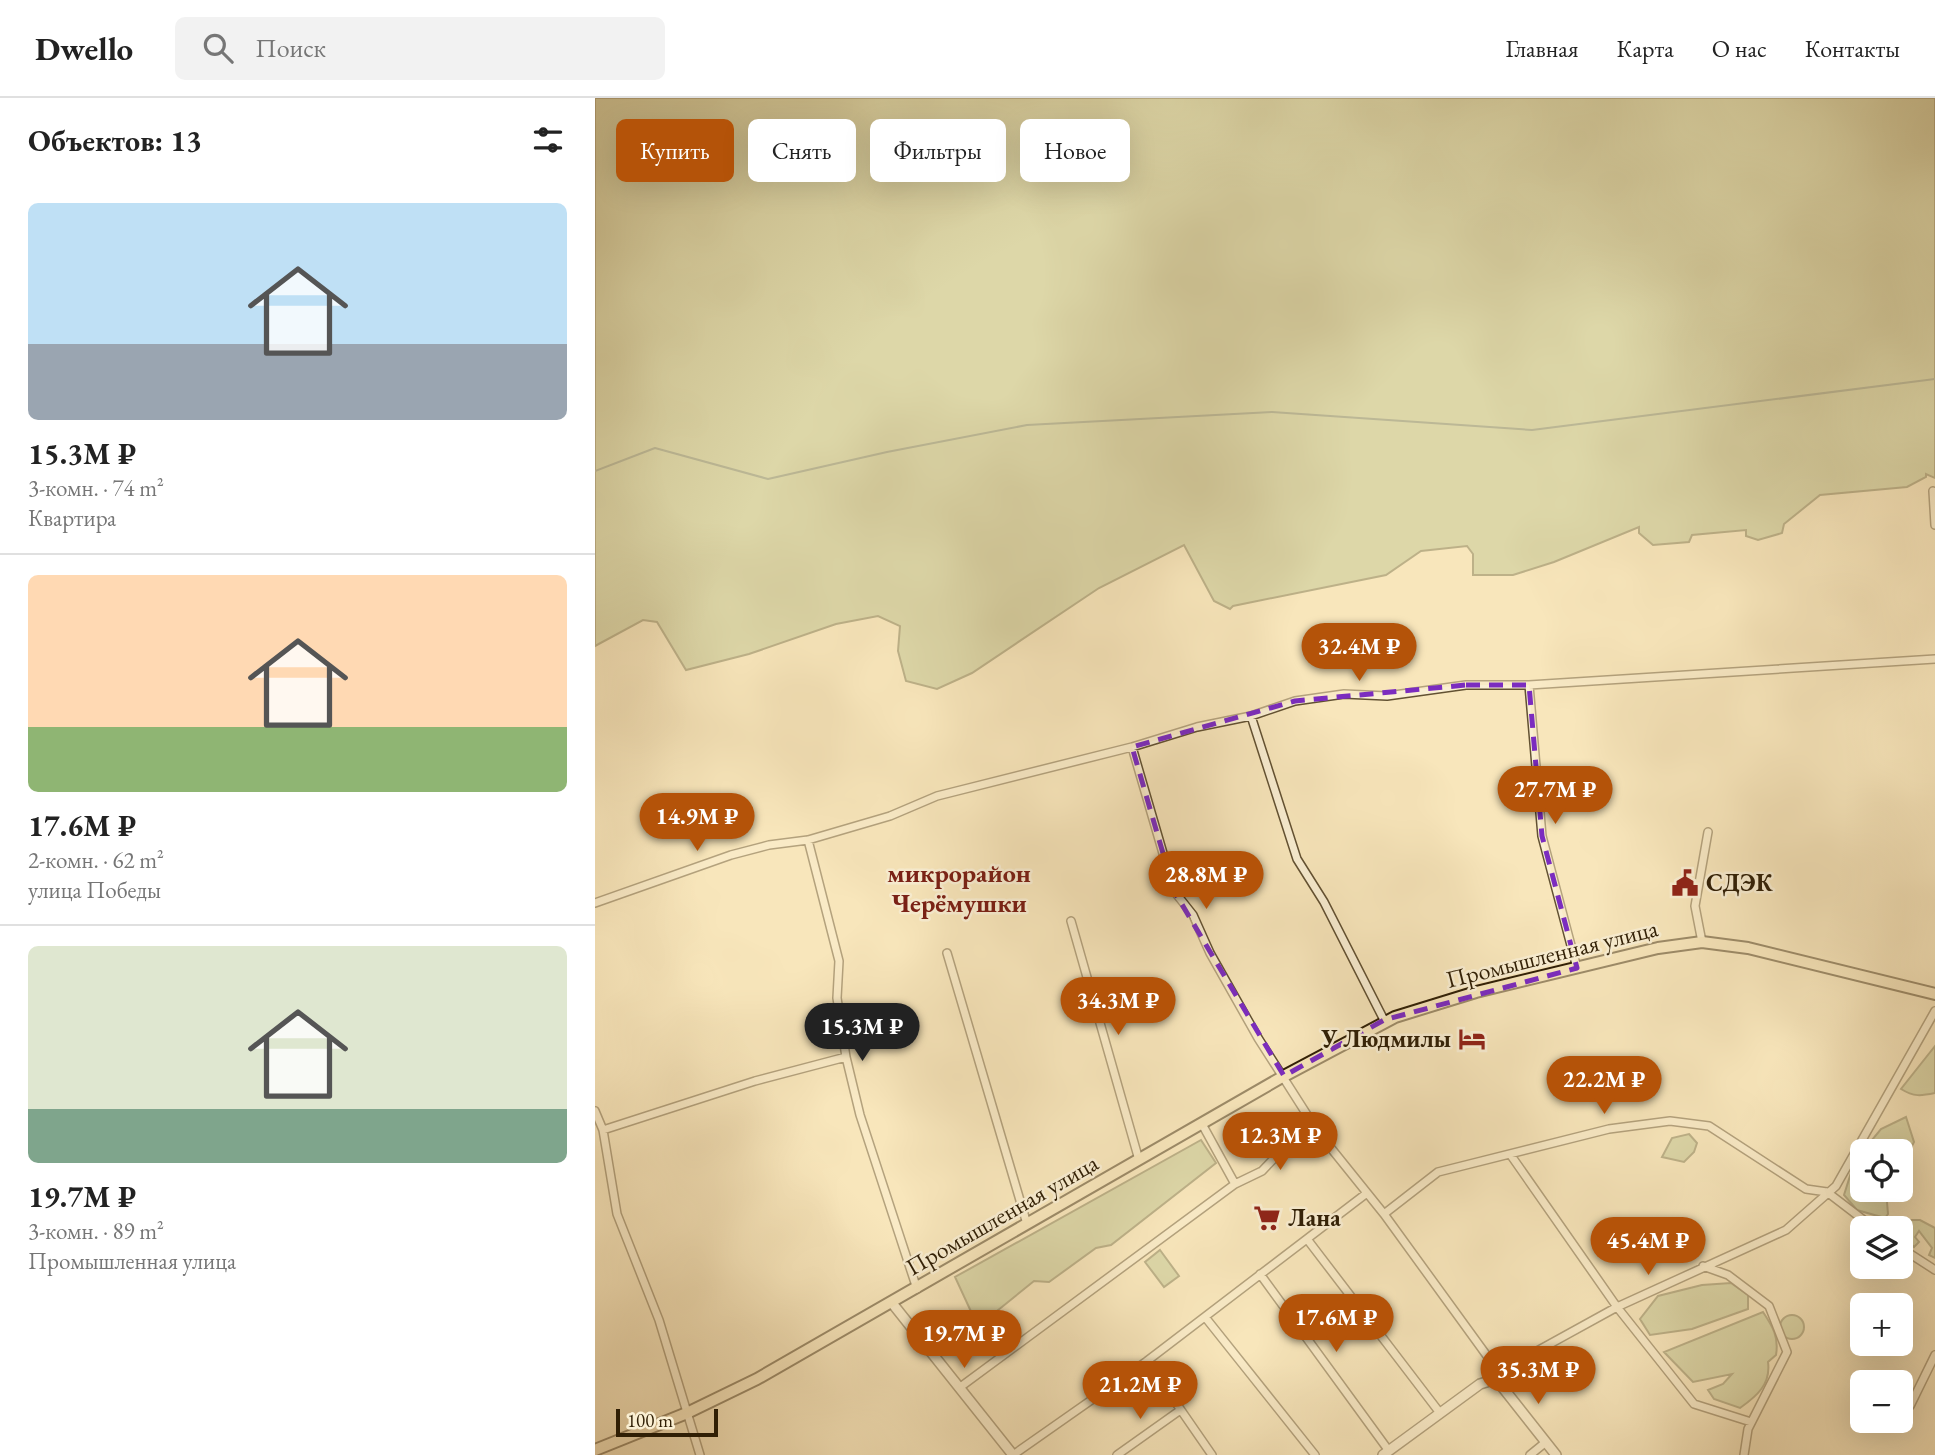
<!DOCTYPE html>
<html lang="ru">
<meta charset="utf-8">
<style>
:root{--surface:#fff;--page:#f2f2f2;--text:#222;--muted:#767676;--line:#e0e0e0;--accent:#b45309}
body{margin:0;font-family:"EB Garamond",serif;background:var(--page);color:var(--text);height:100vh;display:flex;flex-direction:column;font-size:26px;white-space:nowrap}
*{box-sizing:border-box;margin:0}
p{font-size:23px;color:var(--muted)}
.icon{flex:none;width:38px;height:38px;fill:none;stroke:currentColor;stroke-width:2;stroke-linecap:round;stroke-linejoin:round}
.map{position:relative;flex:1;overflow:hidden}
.sheet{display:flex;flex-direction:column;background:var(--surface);width:595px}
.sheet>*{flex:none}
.hud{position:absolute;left:21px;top:21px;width:665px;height:63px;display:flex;gap:14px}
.fabs{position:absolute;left:1255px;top:1041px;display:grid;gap:14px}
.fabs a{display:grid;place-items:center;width:63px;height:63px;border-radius:10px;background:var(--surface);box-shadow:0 7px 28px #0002;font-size:35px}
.scale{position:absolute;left:21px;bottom:18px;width:102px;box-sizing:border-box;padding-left:7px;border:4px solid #301f05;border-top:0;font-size:19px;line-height:24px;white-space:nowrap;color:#301f05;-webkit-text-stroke:5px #faefd3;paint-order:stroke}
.price{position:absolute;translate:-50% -60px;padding:0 16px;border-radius:24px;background:var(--accent);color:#fff;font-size:23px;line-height:46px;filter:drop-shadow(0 2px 4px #0008)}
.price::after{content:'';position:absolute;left:50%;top:42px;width:21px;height:16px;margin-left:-10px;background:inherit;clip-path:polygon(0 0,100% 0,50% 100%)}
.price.current{background:#222;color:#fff}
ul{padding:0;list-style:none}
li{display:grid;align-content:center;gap:14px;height:371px;padding:0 28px}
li+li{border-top:2px solid var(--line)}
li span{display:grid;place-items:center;height:217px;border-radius:10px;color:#555}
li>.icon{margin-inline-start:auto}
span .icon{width:126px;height:126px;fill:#fffc;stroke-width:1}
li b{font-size:30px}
h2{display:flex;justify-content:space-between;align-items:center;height:84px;padding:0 28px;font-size:30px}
.tag{padding:0 24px;border-radius:10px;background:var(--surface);box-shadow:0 7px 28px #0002;font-size:24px;line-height:63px}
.tag.current{background:var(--accent);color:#fff}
header{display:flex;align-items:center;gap:42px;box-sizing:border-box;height:98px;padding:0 35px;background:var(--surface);border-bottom:2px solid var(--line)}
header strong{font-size:33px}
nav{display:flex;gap:38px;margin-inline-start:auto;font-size:24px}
.search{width:490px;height:63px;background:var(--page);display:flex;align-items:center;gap:18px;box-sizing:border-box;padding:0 24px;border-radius:10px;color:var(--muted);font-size:26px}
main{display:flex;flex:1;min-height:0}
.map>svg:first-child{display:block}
.green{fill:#bcc591;stroke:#76724b;stroke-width:2}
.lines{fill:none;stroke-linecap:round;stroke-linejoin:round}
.stream{stroke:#738069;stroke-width:2}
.minor-casing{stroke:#625132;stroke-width:10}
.tertiary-casing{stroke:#625132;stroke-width:12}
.primary-casing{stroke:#301f05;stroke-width:14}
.minor{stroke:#faefd3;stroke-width:7}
.tertiary{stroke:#faefd3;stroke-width:9}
.primary{stroke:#f8e6bb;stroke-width:10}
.marked{fill:none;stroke:#7b2cbf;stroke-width:5;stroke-dasharray:14 9;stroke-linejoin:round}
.labels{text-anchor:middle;stroke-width:5;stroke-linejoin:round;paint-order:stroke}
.poi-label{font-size:24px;font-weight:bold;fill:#301f05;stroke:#faefd3;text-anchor:start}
.street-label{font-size:24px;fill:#301f05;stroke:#faefd3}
.neighbourhood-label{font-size:26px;font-weight:bold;fill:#7a1f14;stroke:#faefd3}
</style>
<header>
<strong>Dwello</strong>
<div class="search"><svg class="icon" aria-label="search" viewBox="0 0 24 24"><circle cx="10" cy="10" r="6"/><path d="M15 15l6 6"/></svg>Поиск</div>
<nav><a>Главная</a><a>Карта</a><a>О нас</a><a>Контакты</a></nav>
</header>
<main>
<section class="sheet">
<h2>Объектов: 13<svg class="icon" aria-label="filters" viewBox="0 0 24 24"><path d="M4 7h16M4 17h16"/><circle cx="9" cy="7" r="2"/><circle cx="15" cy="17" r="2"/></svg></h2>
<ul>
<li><span style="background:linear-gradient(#bfe0f5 65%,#9aa5b1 0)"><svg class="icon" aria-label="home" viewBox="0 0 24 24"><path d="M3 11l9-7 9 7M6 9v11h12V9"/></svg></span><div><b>15.3M ₽</b><p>3-комн. · 74 m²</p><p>Квартира</p></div></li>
<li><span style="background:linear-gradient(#ffd9b3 70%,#8fb573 0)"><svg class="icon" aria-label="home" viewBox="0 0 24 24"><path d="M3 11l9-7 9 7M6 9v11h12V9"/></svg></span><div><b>17.6M ₽</b><p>2-комн. · 62 m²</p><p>улица Победы</p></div></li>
<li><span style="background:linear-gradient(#dfe7d0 75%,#7fa58c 0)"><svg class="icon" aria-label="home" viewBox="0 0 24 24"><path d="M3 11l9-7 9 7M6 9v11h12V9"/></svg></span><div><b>19.7M ₽</b><p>3-комн. · 89 m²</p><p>Промышленная улица</p></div></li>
</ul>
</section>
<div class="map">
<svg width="1340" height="1357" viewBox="0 0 1340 1357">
<rect width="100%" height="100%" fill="#f8e6bb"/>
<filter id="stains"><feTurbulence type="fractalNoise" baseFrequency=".00286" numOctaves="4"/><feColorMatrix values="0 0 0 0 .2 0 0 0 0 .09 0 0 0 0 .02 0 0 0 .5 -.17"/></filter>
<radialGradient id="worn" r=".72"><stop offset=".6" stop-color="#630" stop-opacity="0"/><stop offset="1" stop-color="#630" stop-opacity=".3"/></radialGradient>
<path class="green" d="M 0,0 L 1340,0 L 1340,380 L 1331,376 L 1331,379 L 1312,389 L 1225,397 L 1189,426 L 1187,435 L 1163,442 L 1151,438 L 1151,432 L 1097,437 L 1094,444 L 1058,447 L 1044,435 L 1044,429 L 959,464 L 918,477 L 878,477 L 878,456 L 872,448 L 826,453 L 791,477 L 638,508 L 635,511 L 619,503 L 589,447 L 504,490 L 377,575 L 342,591 L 311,583 L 303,553 L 305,528 L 283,518 L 241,526 L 154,556 L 91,572 L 62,524 L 48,522 L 0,548 Z
M 1340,948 L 1340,995 C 1326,998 1319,999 1306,991 Z
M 1311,1019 L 1319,1044 L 1306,1070 L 1306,1054 L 1267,1054 L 1286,1031 Z
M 1094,1036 L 1102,1045 L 1099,1054 L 1089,1064 L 1067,1059 L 1077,1040 Z
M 606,1042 L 621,1065 L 516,1147 L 501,1150 L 454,1184 L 439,1183 L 392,1221 L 379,1220 L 360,1179 Z
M 1267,1054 L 1267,1092 L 1291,1092 L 1293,1116 L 1290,1120 L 1262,1112 L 1249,1097 L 1260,1062 Z
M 1311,1122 L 1325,1122 L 1340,1130 L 1340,1160 L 1334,1157 L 1337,1150 L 1324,1133 L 1320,1139 L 1324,1144 L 1319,1149 L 1306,1136 L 1304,1129 Z
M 565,1152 L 584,1178 L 569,1189 L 550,1164 Z
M 1136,1185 L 1153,1197 L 1153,1211 L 1097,1231 L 1055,1237 L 1045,1221 L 1063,1198 L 1107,1187 Z
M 1168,1214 C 1178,1229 1184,1239 1181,1257 L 1173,1264 C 1176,1286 1162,1298 1145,1310 L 1119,1301 L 1113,1292 L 1128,1286 L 1137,1276 L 1098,1284 L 1069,1254 Z
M1185 1229a12 12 0 1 1 24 0a12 12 0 1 1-24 0Z"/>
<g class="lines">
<path class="stream" d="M 0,373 L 60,350 L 173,381 L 292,354 L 432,327 L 677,314 L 937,332 L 1340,281"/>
<defs>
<path id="minor" d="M 1338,393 L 1340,427
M 934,587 L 947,738 L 982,870
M 656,618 L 702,761 L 729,804 L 789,922
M 537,649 L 579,793 L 598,817 L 615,855 L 663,940 L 723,1034 L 789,1116 L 903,1273
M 213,742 L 244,863 L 242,900 L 251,959 L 265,1017 L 322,1191
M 0,805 L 136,757 L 174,747 L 213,742 L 295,718 L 342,698 L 537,649 L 602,629 L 656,618 L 700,603 L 749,596 L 792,598 L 871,587 L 934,587 L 1340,561
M 476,823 L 544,1062
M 1107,844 L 1100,808 L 1113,734
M 352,855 L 432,1126
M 0,1013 L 8,1032 L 22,1116 L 64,1222 L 105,1357
M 607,1026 L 640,1086
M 8,1032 L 160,983 L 251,959
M 915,1056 L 1022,1209 L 1099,1306 L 1156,1324
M 1232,1094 L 1279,1130
M 789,1116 L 843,1074 L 1014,1031 L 1075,1023 L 1114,1028 L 1211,1091 L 1232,1094
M 712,1141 L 845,1315
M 1306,1150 L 1340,1172
M 1108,1168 L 1133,1177 L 1174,1208 L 1192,1254 L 1153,1331 L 1149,1357
M 665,1176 L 794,1353
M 610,1219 L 720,1357
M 552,1263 L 617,1357
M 902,1275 L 1022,1209 L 1191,1132 L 1241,1088 L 1340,913
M 364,1290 L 640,1086 L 667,1073 L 710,1028 L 723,1034
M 1315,1308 L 1340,1257
M 418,1357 L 552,1263 L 772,1095
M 522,1357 L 584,1313
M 935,1357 L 951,1344"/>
<path id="tertiary" d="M 297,1205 L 418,1357
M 788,1357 L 885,1286 L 901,1281 L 961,1357"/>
<path id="primary" d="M 0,1352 L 92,1315 L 162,1281 L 689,978 L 800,919 L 881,894 L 1063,850 L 1107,844 L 1153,850 L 1340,896"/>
</defs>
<use href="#minor" class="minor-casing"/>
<use href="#tertiary" class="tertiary-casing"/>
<use href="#primary" class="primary-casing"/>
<use href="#minor" class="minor"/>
<use href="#tertiary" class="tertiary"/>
<use href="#primary" class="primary"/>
</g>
<path d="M0 0H1340V1357H0ZM 871,587 L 934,587 L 947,738 L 982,870 L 789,922 L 689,978 L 579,793 L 537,649 L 700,603 Z" fill="#f8e6bb" fill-opacity=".55" fill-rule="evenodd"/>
<path class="marked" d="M 871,587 L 934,587 L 947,738 L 982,870 L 789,922 L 689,978 L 579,793 L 537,649 L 700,603 Z"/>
<defs>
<symbol id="civic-bare" viewBox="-9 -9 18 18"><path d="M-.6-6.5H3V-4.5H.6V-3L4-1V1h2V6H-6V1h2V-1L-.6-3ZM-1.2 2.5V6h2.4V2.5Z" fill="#8f2418" stroke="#faefd3" stroke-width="2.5" paint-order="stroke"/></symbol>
<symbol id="hotel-bare" viewBox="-9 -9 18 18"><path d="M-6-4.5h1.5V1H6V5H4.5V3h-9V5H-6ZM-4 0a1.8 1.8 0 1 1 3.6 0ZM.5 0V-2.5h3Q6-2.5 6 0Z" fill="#8f2418" stroke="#faefd3" stroke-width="2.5" paint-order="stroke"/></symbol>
<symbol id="supermarket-bare" viewBox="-9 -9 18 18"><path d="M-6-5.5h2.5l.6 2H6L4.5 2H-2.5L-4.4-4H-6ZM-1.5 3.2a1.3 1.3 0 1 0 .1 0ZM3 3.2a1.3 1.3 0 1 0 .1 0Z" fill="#8f2418" stroke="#faefd3" stroke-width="2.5" paint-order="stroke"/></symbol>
</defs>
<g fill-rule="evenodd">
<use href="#civic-bare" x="1071" y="766" width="38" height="38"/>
<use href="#hotel-bare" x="858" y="922" width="38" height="38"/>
<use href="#supermarket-bare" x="653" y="1101" width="38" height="38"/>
</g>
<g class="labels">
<g class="poi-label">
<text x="1111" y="793">СДЭК</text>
<text x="856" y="949" text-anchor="end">У Людмилы</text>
<text x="693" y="1128">Лана</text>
</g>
<g class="street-label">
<text transform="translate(957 856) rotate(-14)" y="8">Промышленная улица</text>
<text transform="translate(407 1117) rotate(-30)" y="8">Промышленная улица</text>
</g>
<g class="neighbourhood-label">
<text x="364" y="784">микрорайон<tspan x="364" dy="30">Черёмушки</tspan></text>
</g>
</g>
<rect width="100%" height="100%" filter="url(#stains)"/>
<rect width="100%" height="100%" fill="url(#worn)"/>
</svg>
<div class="fabs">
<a><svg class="icon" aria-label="locate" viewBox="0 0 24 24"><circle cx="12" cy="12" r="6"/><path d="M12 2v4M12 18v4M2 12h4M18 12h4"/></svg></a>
<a><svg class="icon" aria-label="layers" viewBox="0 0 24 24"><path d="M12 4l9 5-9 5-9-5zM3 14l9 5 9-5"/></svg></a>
<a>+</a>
<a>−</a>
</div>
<div class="scale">100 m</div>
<b class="price" style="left:764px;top:585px">32.4M ₽</b>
<b class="price" style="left:960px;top:728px">27.7M ₽</b>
<b class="price" style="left:102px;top:755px">14.9M ₽</b>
<b class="price" style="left:611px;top:813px">28.8M ₽</b>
<b class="price" style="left:523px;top:939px">34.3M ₽</b>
<b class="price current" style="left:267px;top:965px">15.3M ₽</b>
<b class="price" style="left:1009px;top:1018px">22.2M ₽</b>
<b class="price" style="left:685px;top:1074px">12.3M ₽</b>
<b class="price" style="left:1053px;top:1179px">45.4M ₽</b>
<b class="price" style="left:741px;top:1256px">17.6M ₽</b>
<b class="price" style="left:369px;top:1272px">19.7M ₽</b>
<b class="price" style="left:943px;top:1308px">35.3M ₽</b>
<b class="price" style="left:545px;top:1323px">21.2M ₽</b>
<div class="hud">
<a class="tag current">Купить</a>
<a class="tag">Снять</a>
<a class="tag">Фильтры</a>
<a class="tag">Новое</a>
</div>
</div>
</main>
